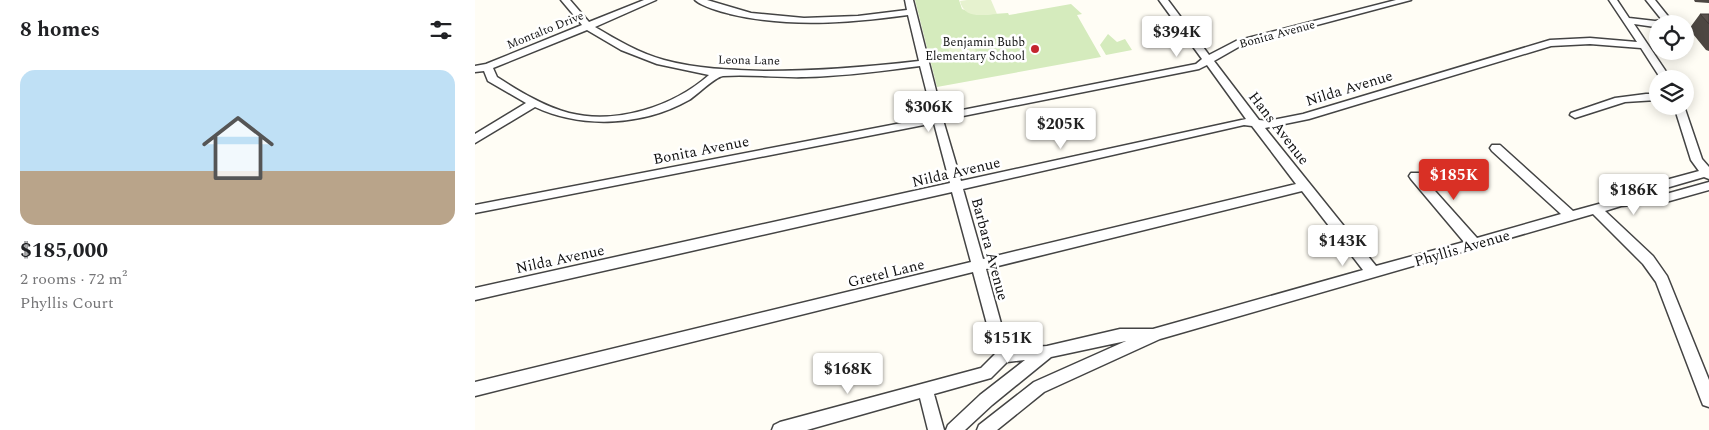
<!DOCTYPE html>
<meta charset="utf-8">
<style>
:root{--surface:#fff;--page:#f6f6f6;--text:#202124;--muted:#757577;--accent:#d93025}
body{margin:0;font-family:Spectral,serif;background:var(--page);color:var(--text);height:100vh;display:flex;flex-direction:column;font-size:19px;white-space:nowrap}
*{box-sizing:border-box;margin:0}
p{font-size:16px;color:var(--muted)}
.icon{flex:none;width:28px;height:28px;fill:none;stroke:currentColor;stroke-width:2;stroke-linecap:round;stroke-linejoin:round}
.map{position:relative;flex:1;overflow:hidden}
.drawer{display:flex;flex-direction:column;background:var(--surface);width:475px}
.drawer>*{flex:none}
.tools{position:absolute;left:1174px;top:15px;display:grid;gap:10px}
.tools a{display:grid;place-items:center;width:45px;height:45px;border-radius:50%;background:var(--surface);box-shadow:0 2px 12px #0003;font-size:25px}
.price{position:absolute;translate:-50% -42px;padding:0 11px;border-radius:5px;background:#fff;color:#222;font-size:16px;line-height:32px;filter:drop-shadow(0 1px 2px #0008)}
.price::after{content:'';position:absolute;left:50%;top:30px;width:15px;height:11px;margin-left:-8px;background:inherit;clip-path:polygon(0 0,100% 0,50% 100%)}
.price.current{background:var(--accent);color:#fff}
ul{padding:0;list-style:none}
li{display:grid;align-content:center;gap:10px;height:265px;padding:0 20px}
li span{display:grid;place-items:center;height:155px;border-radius:15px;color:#555}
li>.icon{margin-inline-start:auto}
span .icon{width:90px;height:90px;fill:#fffc;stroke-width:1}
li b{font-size:21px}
h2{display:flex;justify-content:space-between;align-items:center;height:60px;padding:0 20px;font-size:21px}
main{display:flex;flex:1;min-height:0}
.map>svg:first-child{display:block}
.green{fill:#d5ebbd}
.pitch{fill:#e6f2cf}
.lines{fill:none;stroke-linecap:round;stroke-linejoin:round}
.minor-casing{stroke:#444;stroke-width:3}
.minor{fill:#fff;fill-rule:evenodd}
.wall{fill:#4d4742}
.building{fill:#5a524d;stroke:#3f3936}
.poi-dot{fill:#c4262e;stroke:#fff;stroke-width:2}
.labels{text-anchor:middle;stroke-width:5;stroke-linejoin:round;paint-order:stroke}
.far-street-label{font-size:12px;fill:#111;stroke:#fff}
.far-poi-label{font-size:12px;fill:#111;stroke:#fff;text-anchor:end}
.street-label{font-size:15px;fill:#111;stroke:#fff}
</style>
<main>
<section class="drawer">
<h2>8 homes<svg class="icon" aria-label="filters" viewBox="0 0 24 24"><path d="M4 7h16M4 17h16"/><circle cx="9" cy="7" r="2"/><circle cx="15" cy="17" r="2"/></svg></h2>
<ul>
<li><span style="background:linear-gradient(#bfe0f5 65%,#b9a48a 0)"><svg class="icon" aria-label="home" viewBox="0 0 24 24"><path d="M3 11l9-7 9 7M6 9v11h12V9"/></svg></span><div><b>$185,000</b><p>2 rooms · 72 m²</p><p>Phyllis Court</p></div></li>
</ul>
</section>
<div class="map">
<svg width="1234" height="430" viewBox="0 0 1234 430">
<rect width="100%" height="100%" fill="#fffdf5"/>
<path class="green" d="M 440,0 L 484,0 L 487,9 L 503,15 L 533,13 L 534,15 L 596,4 L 607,14 L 602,15 L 626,57 L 462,87 Z
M 633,34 L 642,42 L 650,39 L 657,50 L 631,55 L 625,45 Z"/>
<path class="pitch" d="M 492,0 L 516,0 L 522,14 C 507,15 489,19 485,1 Z
M 480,41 L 490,42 L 499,46 L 501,52 L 476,56 L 471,42 Z"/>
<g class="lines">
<defs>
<path id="minor" d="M 86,0 L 95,0 L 114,22 L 169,0 L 181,0 L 120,27 C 142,40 164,53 189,60 C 222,69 256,70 291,71 C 343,71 392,67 444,61 L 433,15 C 373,23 314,28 255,14 C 244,11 228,7 220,0 L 232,0 L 276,13 L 329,18 L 383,16 L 432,10 L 430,0 L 438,0 L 467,114 L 721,64 L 727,59 L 684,0 L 693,0 L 734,55 L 761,41 L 921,0 L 936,0 L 767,45 L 739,61 L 784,120 L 793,121 L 828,114 L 1075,40 L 1115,38 L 1162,42 L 1134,0 L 1142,0 L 1154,18 L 1180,21 L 1187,20 L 1171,0 L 1180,0 L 1196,20 L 1196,24 L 1182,24 L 1182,26 L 1180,27 L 1159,24 L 1196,79 L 1186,79 L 1166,48 L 1115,44 L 1076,46 L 834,119 L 790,128 L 901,266 L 989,242 L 936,179 L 934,176 L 936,173 L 944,173 L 1002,238 L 1086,214 L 1017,151 L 1015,148 L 1017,145 L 1025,145 L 1098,211 L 1142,199 L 1154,190 L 1224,171 L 1216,160 L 1199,106 L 1209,106 L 1227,159 L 1234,167 L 1234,179 L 1229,177 L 1160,197 L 1191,194 L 1234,182 L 1234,190 L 1191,202 L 1146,206 L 1130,211 L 1178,256 L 1192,276 L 1234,380 L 1234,407 L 1228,405 L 1226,400 L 1181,282 L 1168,264 L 1118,214 L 685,339 L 569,392 L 522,430 L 502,430 L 504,425 L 559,382 L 651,341 L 576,357 L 517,405 L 490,430 L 471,430 L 473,425 L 505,395 L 550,360 L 532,362 L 516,378 L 459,394 L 469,430 L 453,430 L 445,398 L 332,430 L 297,430 L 299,425 L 305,422 L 506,368 L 520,354 L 498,272 L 0,396 L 0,382 L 496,262 L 477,192 L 0,300 L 0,288 L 475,183 L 459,123 L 0,213 L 0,205 L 458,117 L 445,66 C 407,71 370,76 331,77 C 304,78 275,74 248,76 C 240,77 222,95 214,100 C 168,126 107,129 60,107 L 0,143 L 0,134 L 51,103 L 13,81 L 9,71 L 0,72 L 0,66 L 11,64 L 107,25 ZM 112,30 L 146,50 L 182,64 L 234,75 C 199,106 142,125 94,113 C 68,106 44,91 22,77 L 18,68 ZM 732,65 L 771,119 L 486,181 L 468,120 L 724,69 ZM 769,125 L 777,126 L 821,184 L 508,259 L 488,189 ZM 827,191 L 888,270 L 678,329 L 645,329 L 572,346 L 533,349 L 511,269 Z
M 1171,94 L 1182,94 L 1182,100 L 1150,102 L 1100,118 L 1095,115 L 1096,113 L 1140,98 Z"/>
</defs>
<use href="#minor" class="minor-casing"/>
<use href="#minor" class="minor"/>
</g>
<path class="wall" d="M 1219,0 L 1234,0 L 1234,3 L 1220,2 Z
M 1225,14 L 1234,14 L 1234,51 L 1231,50 L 1214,29 Z"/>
<path class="building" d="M 1225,14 L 1234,14 L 1234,24 Z"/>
<circle class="poi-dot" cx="560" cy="49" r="5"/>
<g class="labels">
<g class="far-street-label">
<text transform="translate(70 30) rotate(-22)" y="4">Montalto Drive</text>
<text transform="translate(802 34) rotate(-15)" y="4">Bonita Avenue</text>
<text transform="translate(274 60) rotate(1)" y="4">Leona Lane</text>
</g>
<g class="far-poi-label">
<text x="550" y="46">Benjamin Bubb<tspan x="550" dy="14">Elementary School</tspan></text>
</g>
<g class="street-label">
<text transform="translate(874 88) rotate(-17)" y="5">Nilda Avenue</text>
<text transform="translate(804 128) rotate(52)" y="5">Hans Avenue</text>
<text transform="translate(226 150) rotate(-11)" y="5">Bonita Avenue</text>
<text transform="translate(481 172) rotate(-13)" y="5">Nilda Avenue</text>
<text transform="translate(987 248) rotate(-16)" y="5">Phyllis Avenue</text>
<text transform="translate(515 249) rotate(75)" y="5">Barbara Avenue</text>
<text transform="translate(85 259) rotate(-12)" y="5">Nilda Avenue</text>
<text transform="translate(411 273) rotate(-14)" y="5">Gretel Lane</text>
</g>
</g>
</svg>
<div class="tools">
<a><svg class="icon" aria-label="locate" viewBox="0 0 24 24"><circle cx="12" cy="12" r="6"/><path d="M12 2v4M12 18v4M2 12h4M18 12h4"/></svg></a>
<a><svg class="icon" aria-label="layers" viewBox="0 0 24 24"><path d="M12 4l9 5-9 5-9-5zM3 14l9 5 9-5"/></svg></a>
</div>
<b class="price" style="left:702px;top:58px">$394K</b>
<b class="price" style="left:454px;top:133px">$306K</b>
<b class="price" style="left:586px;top:150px">$205K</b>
<b class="price current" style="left:979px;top:201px">$185K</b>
<b class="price" style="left:1159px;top:216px">$186K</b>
<b class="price" style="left:868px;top:267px">$143K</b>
<b class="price" style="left:533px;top:364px">$151K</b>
<b class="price" style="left:373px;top:395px">$168K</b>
</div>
</main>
